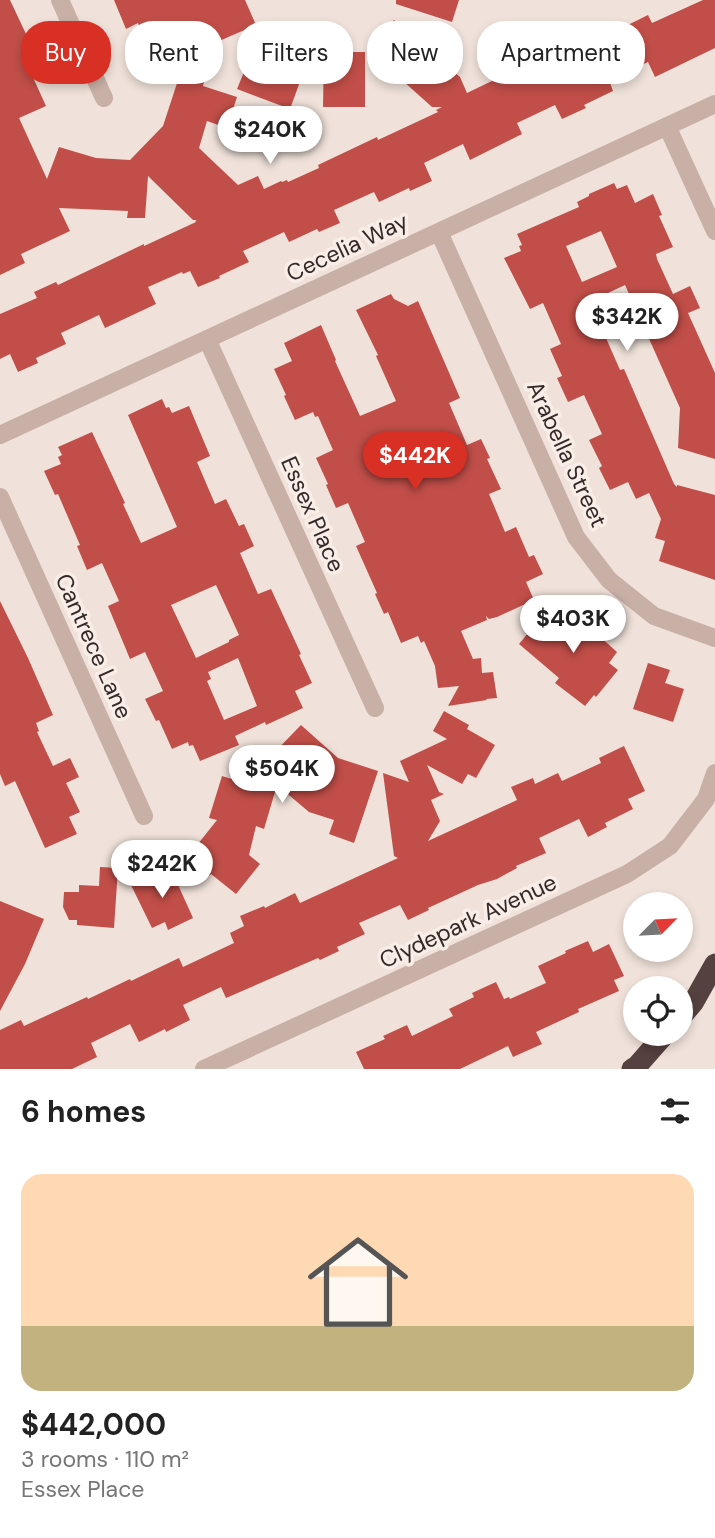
<!DOCTYPE html>
<meta charset="utf-8">
<style>
:root{--surface:#fff;--page:#f6f6f6;--text:#222;--muted:#767676;--accent:#d93025}
body{margin:0;font-family:"DM Sans",sans-serif;background:var(--page);color:var(--text);height:100vh;display:flex;flex-direction:column;font-size:26px;white-space:nowrap}
*{box-sizing:border-box;margin:0}
p{font-size:23px;color:var(--muted)}
.icon{flex:none;width:38px;height:38px;fill:none;stroke:currentColor;stroke-width:2;stroke-linecap:round;stroke-linejoin:round}
.map{position:relative;height:1069px;overflow:hidden}
.side{display:flex;flex-direction:column;background:var(--surface);flex:1}
.side>*{flex:none}
.hud{position:absolute;left:21px;top:21px;width:674px;height:63px;display:flex;gap:14px}
.needle{width:46px;rotate:66deg}
.controls{position:absolute;left:623px;top:892px;display:grid;gap:14px}
.controls a{display:grid;place-items:center;width:70px;height:70px;border-radius:50%;background:var(--surface);box-shadow:0 4px 10px #0003;font-size:35px}
.price{position:absolute;translate:-50% -60px;padding:0 16px;border-radius:24px;background:#fff;color:#222;font-size:23px;line-height:46px;filter:drop-shadow(0 2px 4px #0008)}
.price::after{content:'';position:absolute;left:50%;top:42px;width:21px;height:16px;margin-left:-10px;background:inherit;clip-path:polygon(0 0,100% 0,50% 100%)}
.price.selected{background:var(--accent);color:#fff}
ul{padding:0;list-style:none}
li{display:grid;align-content:center;gap:14px;height:371px;padding:0 21px}
li span{display:grid;place-items:center;height:217px;border-radius:21px;color:#555}
li>.icon{margin-inline-start:auto}
span .icon{width:126px;height:126px;fill:#fffc;stroke-width:1}
li b{font-size:30px}
h2{display:flex;justify-content:space-between;align-items:center;height:84px;padding:0 21px;font-size:30px}
.pill{padding:0 24px;border-radius:28px;background:var(--surface);box-shadow:0 4px 10px #0003;font-size:24px;line-height:63px}
.pill.selected{background:var(--accent);color:#fff}
.map>svg:first-child{display:block}
.building{fill:#c14e48;fill-rule:evenodd}
.lines{fill:none;stroke-linecap:round;stroke-linejoin:round}
.minor{stroke:#c8b0a7;stroke-width:18}
.motorway{stroke:#55413f;stroke-width:21}
.labels{text-anchor:middle;stroke-width:7;stroke-linejoin:round;paint-order:stroke}
.street-label{font-size:23px;fill:#352927;stroke:#f8ede7}
</style>
<div class="map">
<svg width="715" height="1069" viewBox="0 0 715 1069">
<rect width="100%" height="100%" fill="#f0e2da"/>
<path class="building" d="M 0,0 L 10,0 L 42,68 L 31,73 L 46,106 L 19,118 L 47,179 L 59,147 L 96,158 L 130,160 L 163,126 L 180,74 L 204,82 L 203,86 L 237,97 L 227,128 L 207,121 L 199,148 L 238,185 L 258,176 L 264,189 L 281,181 L 282,182 L 287,180 L 288,182 L 319,168 L 318,165 L 377,137 L 378,140 L 438,112 L 436,110 L 442,107 L 432,107 L 403,81 L 400,81 L 367,51 L 394,20 L 460,77 L 467,93 L 519,68 L 517,62 L 534,54 L 539,64 L 560,55 L 561,58 L 648,15 L 652,23 L 703,0 L 715,0 L 715,48 L 655,77 L 648,62 L 609,80 L 613,91 L 584,105 L 586,108 L 562,119 L 555,105 L 517,123 L 522,134 L 470,160 L 463,144 L 424,163 L 432,181 L 410,191 L 409,188 L 379,202 L 374,192 L 334,210 L 340,223 L 319,232 L 317,229 L 289,242 L 284,232 L 243,251 L 249,262 L 219,276 L 220,278 L 198,287 L 190,271 L 183,274 L 182,272 L 148,287 L 156,304 L 105,328 L 99,315 L 61,333 L 66,344 L 36,358 L 38,363 L 18,372 L 10,354 L 0,359 L 0,314 L 37,298 L 34,292 L 56,282 L 58,285 L 144,244 L 144,246 L 196,222 L 195,221 L 197,220 L 193,220 L 148,176 L 145,218 L 127,218 L 128,211 L 59,208 L 70,231 L 21,254 L 25,263 L 0,275 Z
M 114,0 L 245,0 L 256,25 L 210,45 L 215,56 L 180,72 L 192,38 L 153,56 L 138,23 L 126,29 Z
M 396,0 L 459,0 L 452,22 L 396,4 Z
M 260,34 L 278,74 L 291,38 L 313,46 L 290,109 L 237,89 L 244,72 L 246,73 Z
M 324,52 L 365,52 L 365,107 L 323,107 Z
M 614,183 L 617,189 L 627,185 L 635,203 L 653,194 L 662,215 L 659,216 L 673,247 L 656,254 L 657,259 L 673,294 L 690,286 L 700,308 L 688,313 L 715,373 L 715,459 L 678,448 L 680,408 L 625,285 L 593,300 L 609,336 L 606,338 L 620,370 L 624,369 L 674,484 L 677,487 L 677,485 L 715,495 L 715,580 L 659,561 L 665,541 L 655,538 L 661,519 L 649,493 L 636,499 L 628,482 L 610,490 L 599,468 L 602,466 L 589,440 L 602,434 L 584,395 L 568,402 L 557,378 L 562,376 L 550,349 L 561,344 L 543,303 L 530,309 L 504,258 L 521,251 L 519,246 L 522,245 L 517,234 L 579,207 L 577,202 L 589,196 L 589,194 ZM 601,231 L 617,267 L 582,282 L 566,246 Z
M 391,294 L 394,299 L 408,306 L 418,301 L 460,398 L 449,403 L 467,445 L 481,439 L 490,458 L 487,459 L 501,489 L 489,494 L 505,532 L 516,527 L 529,557 L 534,555 L 543,574 L 526,582 L 534,600 L 497,617 L 489,619 L 486,616 L 487,620 L 461,631 L 473,659 L 481,658 L 482,673 L 493,672 L 497,698 L 486,699 L 487,700 L 448,706 L 459,686 L 438,688 L 435,666 L 424,641 L 421,643 L 418,636 L 401,643 L 388,612 L 384,614 L 375,594 L 377,593 L 356,546 L 365,542 L 348,503 L 336,508 L 326,485 L 328,484 L 316,458 L 333,450 L 318,416 L 315,417 L 313,412 L 295,420 L 284,396 L 286,395 L 274,369 L 292,361 L 284,343 L 321,325 L 336,360 L 335,361 L 360,416 L 396,401 L 376,356 L 378,355 L 356,310 Z
M 162,399 L 166,408 L 169,407 L 172,413 L 189,406 L 210,456 L 197,462 L 215,504 L 226,499 L 239,526 L 244,524 L 254,546 L 240,553 L 258,594 L 271,589 L 301,654 L 299,655 L 312,683 L 295,691 L 303,708 L 266,725 L 265,722 L 235,736 L 239,745 L 200,761 L 193,745 L 189,746 L 188,742 L 172,749 L 159,720 L 156,721 L 145,699 L 163,691 L 145,652 L 130,659 L 108,606 L 119,601 L 102,563 L 87,570 L 77,546 L 80,545 L 58,494 L 55,495 L 44,471 L 61,464 L 58,457 L 62,455 L 58,447 L 92,432 L 125,503 L 123,504 L 141,543 L 177,527 L 128,415 ZM 216,585 L 239,635 L 229,640 L 229,642 L 196,658 L 171,605 ZM 238,658 L 257,706 L 224,720 L 207,681 L 211,679 L 208,672 Z
M 0,601 L 28,658 L 53,715 L 36,723 L 39,731 L 37,732 L 53,766 L 70,758 L 79,777 L 66,783 L 80,812 L 69,817 L 77,834 L 45,848 L 15,781 L 5,786 L 0,774 Z
M 569,609 L 617,652 L 609,663 L 618,670 L 596,697 L 594,695 L 585,706 L 555,683 L 559,678 L 519,644 L 541,617 L 546,627 L 552,619 L 558,623 Z
M 648,663 L 670,670 L 665,683 L 684,689 L 673,722 L 633,709 Z
M 444,711 L 469,725 L 467,729 L 495,745 L 476,778 L 468,774 L 462,784 L 427,765 L 439,792 L 444,794 L 431,800 L 440,821 L 428,841 L 517,800 L 511,787 L 533,778 L 535,784 L 558,773 L 562,781 L 601,763 L 599,758 L 624,746 L 645,791 L 628,799 L 633,809 L 605,823 L 607,827 L 588,837 L 579,819 L 539,838 L 546,853 L 516,866 L 517,868 L 497,879 L 478,885 L 428,908 L 429,910 L 408,920 L 400,905 L 359,923 L 365,934 L 337,947 L 339,951 L 320,960 L 318,958 L 226,998 L 221,987 L 183,1005 L 190,1020 L 166,1032 L 165,1029 L 139,1042 L 130,1024 L 91,1043 L 97,1057 L 72,1069 L 0,1069 L 0,1030 L 21,1020 L 24,1026 L 87,997 L 88,999 L 130,979 L 131,981 L 179,958 L 183,967 L 234,943 L 230,933 L 244,926 L 240,916 L 264,906 L 265,908 L 295,893 L 300,903 L 398,858 L 394,856 L 383,773 L 409,782 L 400,761 L 447,739 L 433,731 Z
M 301,725 L 338,758 L 378,771 L 354,843 L 329,834 L 334,820 L 309,812 L 277,785 L 264,829 L 256,826 L 249,855 L 260,864 L 236,894 L 211,874 L 208,877 L 186,859 L 217,820 L 209,818 L 222,776 L 261,788 L 279,767 L 269,758 Z
M 100,867 L 118,868 L 114,928 L 77,925 L 77,920 L 69,920 L 63,907 L 64,892 L 79,892 L 79,885 L 99,886 Z
M 170,867 L 193,918 L 168,930 L 165,922 L 152,928 L 131,885 Z
M 0,901 L 44,919 L 25,964 L 0,1011 Z
M 588,941 L 593,952 L 609,944 L 624,976 L 614,980 L 619,991 L 578,1009 L 579,1012 L 536,1032 L 542,1044 L 513,1057 L 508,1046 L 460,1069 L 364,1069 L 356,1052 L 385,1039 L 383,1036 L 407,1025 L 412,1036 L 453,1016 L 449,1009 L 474,997 L 472,993 L 496,982 L 504,999 L 509,997 L 510,999 L 546,983 L 538,966 L 566,953 L 565,951 Z"/>
<g class="lines">
<path class="minor" d="M 60,0 L 104,98
M 667,126 L 715,231
M 439,232 L 576,537 L 609,580 L 654,616 L 715,638
M 207,339 L 375,708
M 0,435 L 715,104
M 0,497 L 144,816
M 204,1069 L 627,874 L 670,846 L 706,799 L 715,773"/>
<path class="motorway" d="M 681,1017 L 693,1003 L 715,964
M 632,1069 L 637,1066 L 665,1034"/>
</g>
<g class="labels">
<g class="street-label">
<text transform="translate(347 247) rotate(-25)" y="8">Cecelia Way</text>
<text transform="translate(567 454) rotate(65)" y="8">Arabella Street</text>
<text transform="translate(313 514) rotate(66)" y="8">Essex Place</text>
<text transform="translate(94 646) rotate(66)" y="8">Cantrece Lane</text>
<text transform="translate(468 921) rotate(-25)" y="8">Clydepark Avenue</text>
</g>
</g>
</svg>
<div class="controls">
<a><svg class="needle" viewBox="-14 -14 28 28"><path d="M0-13l5 13h-10z" fill="#e53935"/><path d="M0 13l5-13h-10z" fill="#767676"/></svg></a>
<a><svg class="icon" aria-label="locate" viewBox="0 0 24 24"><circle cx="12" cy="12" r="6"/><path d="M12 2v4M12 18v4M2 12h4M18 12h4"/></svg></a>
</div>
<b class="price" style="left:270px;top:166px">$240K</b>
<b class="price" style="left:627px;top:353px">$342K</b>
<b class="price selected" style="left:415px;top:492px">$442K</b>
<b class="price" style="left:573px;top:655px">$403K</b>
<b class="price" style="left:282px;top:805px">$504K</b>
<b class="price" style="left:162px;top:900px">$242K</b>
<div class="hud">
<a class="pill selected">Buy</a>
<a class="pill">Rent</a>
<a class="pill">Filters</a>
<a class="pill">New</a>
<a class="pill">Apartment</a>
</div>
</div>
<section class="side">
<h2>6 homes<svg class="icon" aria-label="filters" viewBox="0 0 24 24"><path d="M4 7h16M4 17h16"/><circle cx="9" cy="7" r="2"/><circle cx="15" cy="17" r="2"/></svg></h2>
<ul>
<li><span style="background:linear-gradient(#ffd9b3 70%,#c2b280 0)"><svg class="icon" aria-label="home" viewBox="0 0 24 24"><path d="M3 11l9-7 9 7M6 9v11h12V9"/></svg></span><div><b>$442,000</b><p>3 rooms · 110 m²</p><p>Essex Place</p></div></li>
</ul>
</section>
